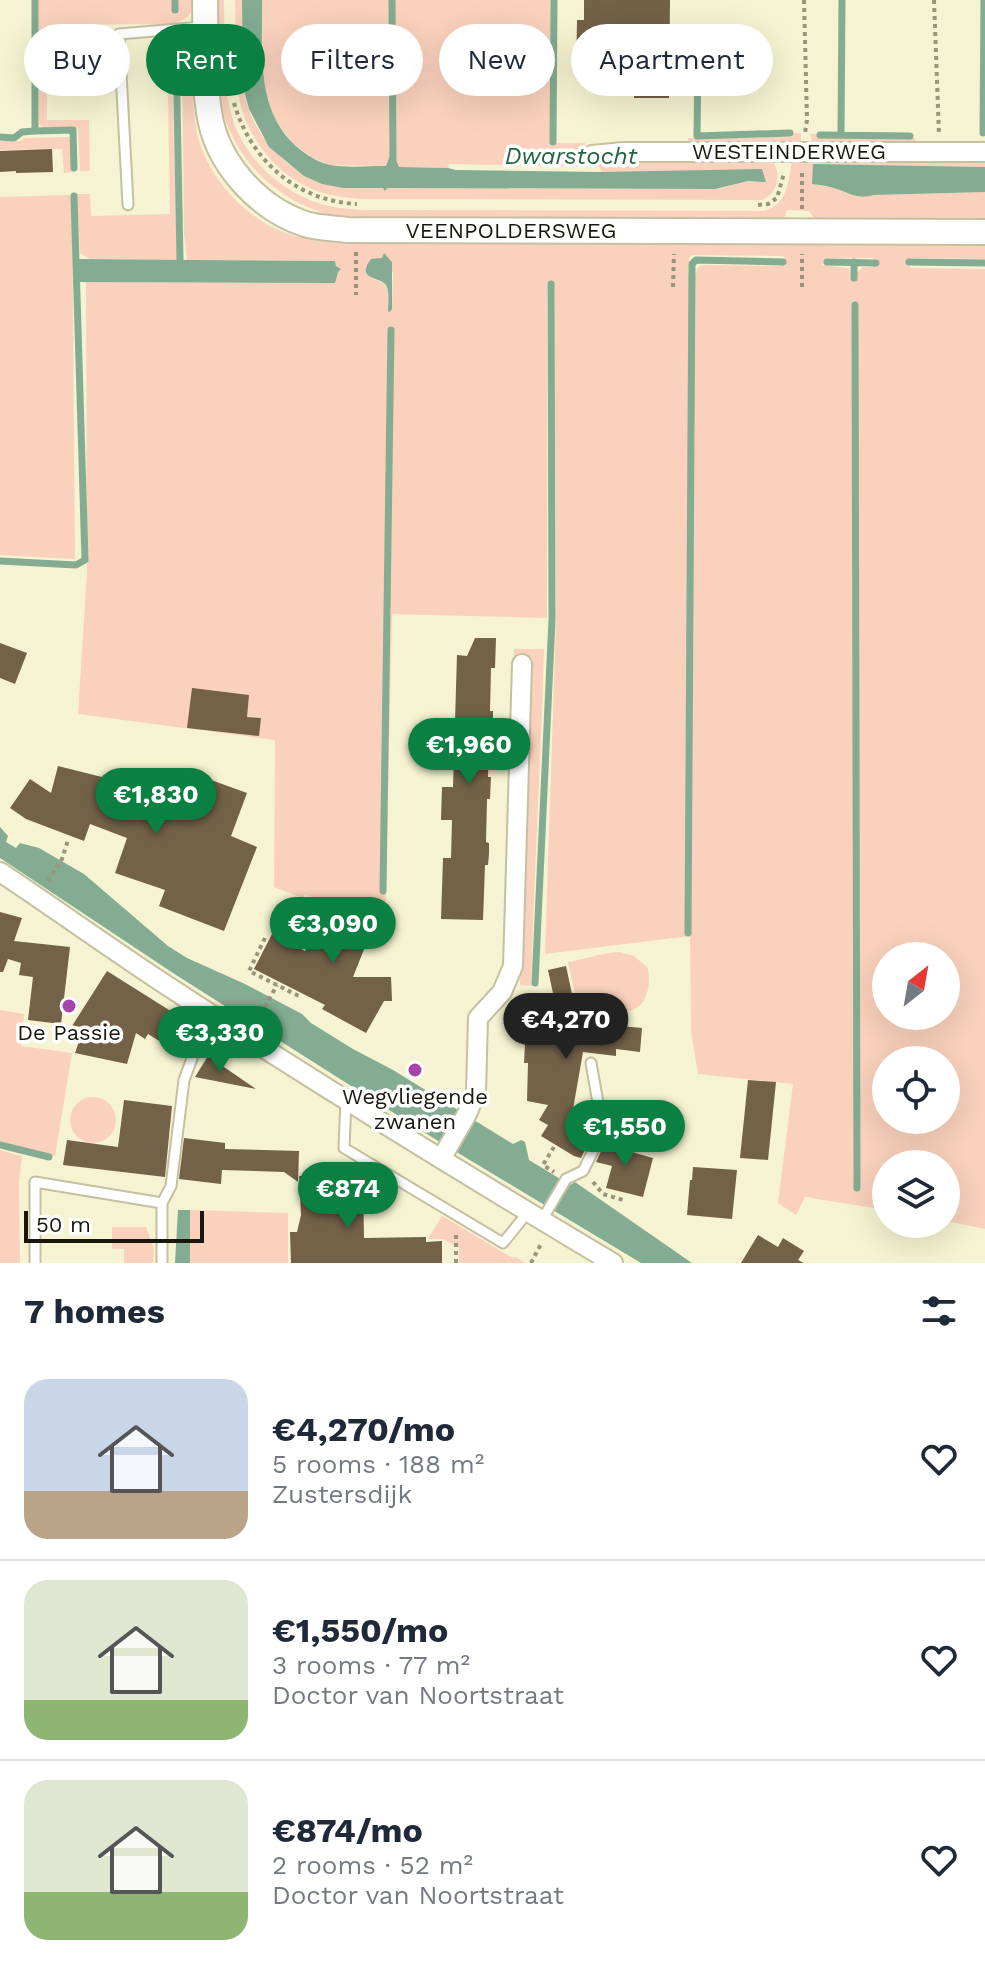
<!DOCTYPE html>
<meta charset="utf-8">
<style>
:root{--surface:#fff;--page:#f2f2f3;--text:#1f2937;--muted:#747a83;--line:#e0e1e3;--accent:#0b8043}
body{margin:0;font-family:"Work Sans",sans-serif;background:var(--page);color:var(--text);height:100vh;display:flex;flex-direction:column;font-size:30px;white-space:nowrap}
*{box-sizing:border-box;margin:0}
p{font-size:26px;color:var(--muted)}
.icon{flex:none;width:44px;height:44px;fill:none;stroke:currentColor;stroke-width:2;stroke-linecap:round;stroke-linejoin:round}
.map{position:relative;height:1263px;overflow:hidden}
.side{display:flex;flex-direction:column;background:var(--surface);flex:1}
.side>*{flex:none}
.guide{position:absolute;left:24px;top:24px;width:938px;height:72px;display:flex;gap:16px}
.needle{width:52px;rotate:31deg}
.buttons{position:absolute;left:872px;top:942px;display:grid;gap:16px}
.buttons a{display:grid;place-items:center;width:88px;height:88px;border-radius:50%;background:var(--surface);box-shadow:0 8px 32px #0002;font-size:40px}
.scale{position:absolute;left:24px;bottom:20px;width:180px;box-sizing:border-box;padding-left:8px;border:4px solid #19170c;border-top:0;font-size:22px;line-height:28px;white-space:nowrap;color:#19170c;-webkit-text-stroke:6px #fefefe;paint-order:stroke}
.price{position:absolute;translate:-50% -68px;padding:0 18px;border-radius:28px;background:var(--accent);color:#fff;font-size:26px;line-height:52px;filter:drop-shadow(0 2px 4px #0008)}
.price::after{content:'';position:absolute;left:50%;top:48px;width:24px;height:18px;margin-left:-12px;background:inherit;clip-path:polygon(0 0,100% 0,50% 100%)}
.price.selected{background:#222;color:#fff}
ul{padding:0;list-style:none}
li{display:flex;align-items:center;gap:24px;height:200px;padding:0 24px}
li+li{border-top:2px solid var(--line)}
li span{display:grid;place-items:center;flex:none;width:224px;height:160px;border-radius:24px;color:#555}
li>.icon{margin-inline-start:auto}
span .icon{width:96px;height:96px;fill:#fffc;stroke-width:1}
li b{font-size:34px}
h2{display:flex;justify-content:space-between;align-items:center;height:96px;padding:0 24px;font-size:34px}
.chip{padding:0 28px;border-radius:36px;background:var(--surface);box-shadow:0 8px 32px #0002;font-size:28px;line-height:72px}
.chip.selected{background:var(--accent);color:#fff}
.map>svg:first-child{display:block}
.green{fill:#f9d1bc;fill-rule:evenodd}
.water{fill:#83ac92}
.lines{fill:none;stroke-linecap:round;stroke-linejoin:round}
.stream{stroke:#83ac92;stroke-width:7}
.building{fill:#736148}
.service-casing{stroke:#c4c0a0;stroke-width:13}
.minor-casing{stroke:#c4c0a0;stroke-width:22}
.tertiary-casing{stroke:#c4c0a0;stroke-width:28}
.path{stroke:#97957d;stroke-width:4;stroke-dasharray:4 4;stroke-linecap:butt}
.service{stroke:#fff;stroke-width:9}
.minor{stroke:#fff;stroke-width:18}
.tertiary{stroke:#fff;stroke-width:24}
.poi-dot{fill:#a744aa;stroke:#fefefe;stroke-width:3}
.labels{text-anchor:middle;stroke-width:7;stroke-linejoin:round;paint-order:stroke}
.street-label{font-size:22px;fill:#19170c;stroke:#fefefe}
.poi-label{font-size:22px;fill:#19170c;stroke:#fefefe}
.water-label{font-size:24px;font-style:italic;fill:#236441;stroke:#fefefe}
</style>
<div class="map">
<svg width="985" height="1263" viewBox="0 0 985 1263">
<rect width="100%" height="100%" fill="#f6f3d2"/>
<path class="green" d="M 38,0 L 192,0 C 193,18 186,19 171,24 L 47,25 L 47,120 L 89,120 L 90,171 L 80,171 L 78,129 L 73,127 L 43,127 L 39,124 Z
M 217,0 L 224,0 C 225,35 222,71 229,105 C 238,154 281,195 329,206 C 341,209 353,209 366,210 L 764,211 C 789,205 789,177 793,155 L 985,156 L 985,167 L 814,164 L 812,184 C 821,186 831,187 840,190 C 852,195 860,199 874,195 L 985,192 L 985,218 L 814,218 L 809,211 L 787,210 L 784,218 L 366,217 C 354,217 341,216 329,214 C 273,201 226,150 219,93 C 215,62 218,31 217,0 Z
M 235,0 L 242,0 C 242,19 242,38 243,57 C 243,67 242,78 243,88 C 253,142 291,177 343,188 L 715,189 L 748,181 L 766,181 L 601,172 L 600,167 L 449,164 L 448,168 L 398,167 L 392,152 L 387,166 L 329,165 L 311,157 L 293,143 L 279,126 L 269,107 L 263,78 L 262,0 L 550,0 L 550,143 L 585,143 L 586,163 L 608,164 L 617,157 L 767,156 C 783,167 780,193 762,200 L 363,199 C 346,198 330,196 314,190 C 272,173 242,131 237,86 C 234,58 236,28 235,0 Z
M 173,35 L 188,39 L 193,47 C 193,76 191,105 197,133 C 206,172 236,208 272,227 C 295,239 323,242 349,243 L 985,245 L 985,259 L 911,258 L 907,262 L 911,268 L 985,269 L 985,1229 L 946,1221 L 946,1164 L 886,1164 L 886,1210 L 805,1197 L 796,1215 L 778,1203 L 793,1084 L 698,1074 L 691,1031 L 690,936 L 545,954 L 556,621 L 554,284 L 547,285 L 547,618 L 392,614 L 385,928 L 305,894 L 303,898 L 274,887 L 275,740 L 78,714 L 87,571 L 86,282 L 334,283 L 336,266 L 335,261 L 187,260 L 184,234 L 182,57 L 177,44 L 171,44 L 177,260 L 90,259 L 80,253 L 77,194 L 90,194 L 91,216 L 170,214 L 167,36 ZM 692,255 L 783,256 L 786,261 L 780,266 L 702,265 L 697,268 L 696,273 L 688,273 L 689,258 ZM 383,258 L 393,272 L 392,309 L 390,312 L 388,311 C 388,300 392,286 380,281 C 375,279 371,278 368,275 ZM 830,258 L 872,258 L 878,262 L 872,267 L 863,267 L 857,272 L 856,280 L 851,279 L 849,268 L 822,265 ZM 886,956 L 946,956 L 946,1016 L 886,1016 ZM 886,1060 L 946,1060 L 946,1120 L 886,1120 Z
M 794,133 L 801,133 L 801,145 L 689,146 L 688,138 L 792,137 Z
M 810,134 L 819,134 L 820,137 L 915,138 L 915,145 L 813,145 Z
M 71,137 L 73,172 L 64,173 L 62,149 L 0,150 L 0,141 L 21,141 L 25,138 Z
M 72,195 L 75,559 L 0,555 L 0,197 Z
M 514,649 L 544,649 C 541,761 534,873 531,986 L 520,985 L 531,660 L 514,659 Z
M 619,952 L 634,956 L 648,968 C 654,1006 629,1025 598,1000 L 577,1003 L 568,962 C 585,959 602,953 619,952 Z
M 0,1010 L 24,1014 L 21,1046 L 72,1053 L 55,1156 L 0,1143 Z
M70 1120a23 23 0 1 1 46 0a23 23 0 1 1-46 0Z
M 0,1150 L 22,1156 L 19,1182 L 20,1263 L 0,1263 Z
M 190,1210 L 288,1213 L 288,1263 L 190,1263 Z
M 442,1216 L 513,1258 L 516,1257 L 525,1263 L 459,1263 L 459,1248 L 443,1239 L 428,1239 Z
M 112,1227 L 146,1227 L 154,1249 L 153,1263 L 124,1263 L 124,1249 L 112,1249 Z"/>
<path class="water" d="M 242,0 L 262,0 C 263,54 254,114 302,151 C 310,157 320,163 330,165 C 346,168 369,166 386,166 L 392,150 L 399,167 L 448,168 L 456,170 L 601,172 L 762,169 L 766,182 L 748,181 L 715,189 L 387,188 L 385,191 L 383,188 L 343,188 L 322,184 L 304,176 L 269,147 L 249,109 L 243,87 Z
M 813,164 L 985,167 L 985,192 L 874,195 C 860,199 852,195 840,190 C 832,187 821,185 812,184 Z
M 384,253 L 392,262 L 392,309 L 390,312 L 388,311 C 388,304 390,292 386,285 C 380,276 355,281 371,259 L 382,258 Z
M 75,259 L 335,261 L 336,266 L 341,269 L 338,272 L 335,283 L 76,282 Z
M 0,827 L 8,836 L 6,842 L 16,848 L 20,843 L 39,848 L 84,874 L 168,946 L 187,958 L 245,984 L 302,1014 L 311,1023 L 353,1049 L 393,1070 L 513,1144 L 521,1140 L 525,1142 L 529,1160 L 570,1185 L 575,1182 L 692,1263 L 641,1263 L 435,1139 L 176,975 L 0,858 Z
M 178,1210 L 190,1210 L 190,1263 L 175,1263 Z"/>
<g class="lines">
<path class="stream" d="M 35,0 L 35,131 L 73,130 L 74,168
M 175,0 L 175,10
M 392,0 L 393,158
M 176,50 L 180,260
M 698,57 L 697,136 L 790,133
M 983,133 L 984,0
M 841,134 L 842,0
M 820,135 L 910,136
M 0,137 L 14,138 L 22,132 L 35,131
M 553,142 L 554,0
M 827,262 L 876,263
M 854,262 L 854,278
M 909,262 L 985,263
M 855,305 L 857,1188
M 0,561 L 76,565 L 85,560 L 74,196
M 383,891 L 391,330
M 688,933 L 692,264 L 696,260 L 783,262
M 535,983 L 552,620 L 551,284
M 0,1145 L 49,1157"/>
</g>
<path class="building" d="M 584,0 L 670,0 L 669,98 L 634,98 L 634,76 L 576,75 L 577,20 L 584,20 Z
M 52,149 L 53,172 L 16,173 L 16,171 L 0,172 L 0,151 Z
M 475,638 L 496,638 L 495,668 L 491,668 L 490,711 L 493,711 L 493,734 L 489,734 L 488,777 L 491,777 L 490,799 L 487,799 L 486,842 L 489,843 L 489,854 L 488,865 L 485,865 L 483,920 L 441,919 L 443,858 L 451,858 L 452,820 L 441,820 L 442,787 L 453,787 L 457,655 L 467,656 Z
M 0,643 L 27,653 L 15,684 L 0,678 Z
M 192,688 L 249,695 L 247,717 L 261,718 L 259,736 L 187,728 Z
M 58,766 L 142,787 L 143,783 L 192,795 L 200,776 L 247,793 L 231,836 L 257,847 L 224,931 L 159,906 L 165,890 L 115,873 L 127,838 L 90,824 L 84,841 L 26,819 L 10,808 L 30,779 L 51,793 Z
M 346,901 L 383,902 L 353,977 L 391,977 L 392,1001 L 384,1001 L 366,1033 L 322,1009 L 325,1005 L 254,969 L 272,934 L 305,951 L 325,904 L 346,912 Z
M 0,912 L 22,918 L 14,941 L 70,947 L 61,1024 L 28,1020 L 33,977 L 19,975 L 21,963 L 8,959 L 3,972 L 0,972 Z
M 566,966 L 578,1022 L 642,1028 L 640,1052 L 616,1049 L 616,1056 L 583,1052 L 572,1115 L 595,1130 L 581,1158 L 574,1156 L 541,1136 L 548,1125 L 539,1120 L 548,1105 L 527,1101 L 528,1063 L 524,1063 L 527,1006 L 556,1007 L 548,970 Z
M 107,971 L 177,1015 L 161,1042 L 148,1034 L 145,1039 L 136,1033 L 127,1064 L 75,1053 L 84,1027 L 72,1026 Z
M 208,1056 L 256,1089 L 195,1077 Z
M 748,1080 L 776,1082 L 768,1160 L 740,1158 Z
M 124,1100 L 172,1106 L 165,1177 L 63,1165 L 67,1140 L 118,1147 Z
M 610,1132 L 621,1135 L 617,1148 L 653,1158 L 643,1197 L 606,1188 L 612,1166 L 596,1162 Z
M 184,1138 L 225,1143 L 225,1149 L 299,1151 L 298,1182 L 284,1172 L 222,1170 L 221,1184 L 179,1179 Z
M 693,1167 L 737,1170 L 732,1219 L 687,1215 L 690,1180 L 692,1180 Z
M 340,1174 L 340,1178 L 343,1178 L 345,1196 L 363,1181 L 364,1238 L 426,1237 L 426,1242 L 442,1241 L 442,1263 L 291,1263 L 290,1232 L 297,1232 L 301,1215 L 299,1176 Z
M 758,1235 L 778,1247 L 783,1238 L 804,1251 L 798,1260 L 804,1263 L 741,1263 Z"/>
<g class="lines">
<defs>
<path id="service" d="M 128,205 L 119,34 L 202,27
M 346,1100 L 344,1148 L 503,1243 L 528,1212
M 542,1220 L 566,1179 L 583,1171 L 603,1131 L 591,1063
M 35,1263 L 35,1182 L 162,1203
M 162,1263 L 162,1203 L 171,1186 L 184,1080 L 194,1053 L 211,1014"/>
<path id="minor" d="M 592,155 L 624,152 L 985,152
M 0,872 C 54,908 107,946 160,981 C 309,1079 461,1172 613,1263
M 441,1159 L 467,1114 L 476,1092 L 478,1018 L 502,992 L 513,966 L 522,664"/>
<path id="tertiary" d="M 205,0 C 206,37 203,75 209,112 C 216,162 257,208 305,224 C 318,228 334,228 348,230 L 985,232"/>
</defs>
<use href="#service" class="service-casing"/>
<use href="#minor" class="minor-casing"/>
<use href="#tertiary" class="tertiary-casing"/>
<path class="path" d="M 804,0 L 807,120 L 805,133
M 934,0 L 939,134
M 234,103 C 251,161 297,201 357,204
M 758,205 L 768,204 L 777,198 L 784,173
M 802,209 L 802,170
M 356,252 L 356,295
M 673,287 L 674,254
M 802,287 L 802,254
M 48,881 L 62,859 L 68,840
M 265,938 L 249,971 L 299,996
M 257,1021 L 277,985
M 554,1147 L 543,1165 L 554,1172
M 593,1182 L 603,1194 L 623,1200
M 456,1235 L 456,1263
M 531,1263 L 541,1244"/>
<use href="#service" class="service"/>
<use href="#minor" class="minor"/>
<use href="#tertiary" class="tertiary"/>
</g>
<g class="poi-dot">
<circle cx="69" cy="1006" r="8"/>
<circle cx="415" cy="1070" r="8"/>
</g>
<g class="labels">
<g class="street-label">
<text x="789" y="159">WESTEINDERWEG</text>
<text x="511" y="238">VEENPOLDERSWEG</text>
</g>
<g class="poi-label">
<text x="69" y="1040">De Passie</text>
<text x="415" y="1104">Wegvliegende<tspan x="415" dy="25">zwanen</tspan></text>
</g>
<g class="water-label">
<text x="571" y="164">Dwarstocht</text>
</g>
</g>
</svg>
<div class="buttons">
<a><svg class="needle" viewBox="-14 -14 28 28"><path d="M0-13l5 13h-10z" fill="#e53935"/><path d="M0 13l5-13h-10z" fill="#747a83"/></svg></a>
<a><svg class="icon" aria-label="locate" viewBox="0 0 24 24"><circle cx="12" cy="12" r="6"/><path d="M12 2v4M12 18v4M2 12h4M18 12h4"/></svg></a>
<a><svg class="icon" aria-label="layers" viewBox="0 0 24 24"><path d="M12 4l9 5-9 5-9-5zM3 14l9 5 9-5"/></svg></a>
</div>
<div class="scale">50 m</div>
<b class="price" style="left:469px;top:786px">€1,960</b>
<b class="price" style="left:156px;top:836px">€1,830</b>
<b class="price" style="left:333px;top:965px">€3,090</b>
<b class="price selected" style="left:566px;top:1061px">€4,270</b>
<b class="price" style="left:220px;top:1074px">€3,330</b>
<b class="price" style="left:625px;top:1168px">€1,550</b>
<b class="price" style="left:348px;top:1230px">€874</b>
<div class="guide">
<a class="chip">Buy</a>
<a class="chip selected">Rent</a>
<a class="chip">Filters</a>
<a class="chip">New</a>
<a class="chip">Apartment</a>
</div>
</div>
<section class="side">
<h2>7 homes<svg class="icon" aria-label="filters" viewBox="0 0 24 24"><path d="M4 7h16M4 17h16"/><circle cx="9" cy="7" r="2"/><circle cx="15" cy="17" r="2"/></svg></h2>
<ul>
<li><span style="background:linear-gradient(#c9d6e8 70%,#b9a48a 0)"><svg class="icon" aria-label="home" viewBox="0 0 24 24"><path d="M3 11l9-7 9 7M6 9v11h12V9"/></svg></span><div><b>€4,270/mo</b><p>5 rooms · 188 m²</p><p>Zustersdijk</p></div><svg class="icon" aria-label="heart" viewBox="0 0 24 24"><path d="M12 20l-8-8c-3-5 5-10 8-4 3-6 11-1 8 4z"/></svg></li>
<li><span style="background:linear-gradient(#dfe7d0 75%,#8fb573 0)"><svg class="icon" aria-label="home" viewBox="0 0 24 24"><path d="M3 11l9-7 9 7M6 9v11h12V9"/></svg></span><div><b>€1,550/mo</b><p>3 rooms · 77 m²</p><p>Doctor van Noortstraat</p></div><svg class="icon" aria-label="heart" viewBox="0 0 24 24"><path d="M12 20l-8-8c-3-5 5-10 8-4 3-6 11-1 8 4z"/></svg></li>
<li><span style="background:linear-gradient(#dfe7d0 70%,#8fb573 0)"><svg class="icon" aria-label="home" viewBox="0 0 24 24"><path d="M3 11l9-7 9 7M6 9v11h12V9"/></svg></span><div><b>€874/mo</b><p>2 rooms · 52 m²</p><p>Doctor van Noortstraat</p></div><svg class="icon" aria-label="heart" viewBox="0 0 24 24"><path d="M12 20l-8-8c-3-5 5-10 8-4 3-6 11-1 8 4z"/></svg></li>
</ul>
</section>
